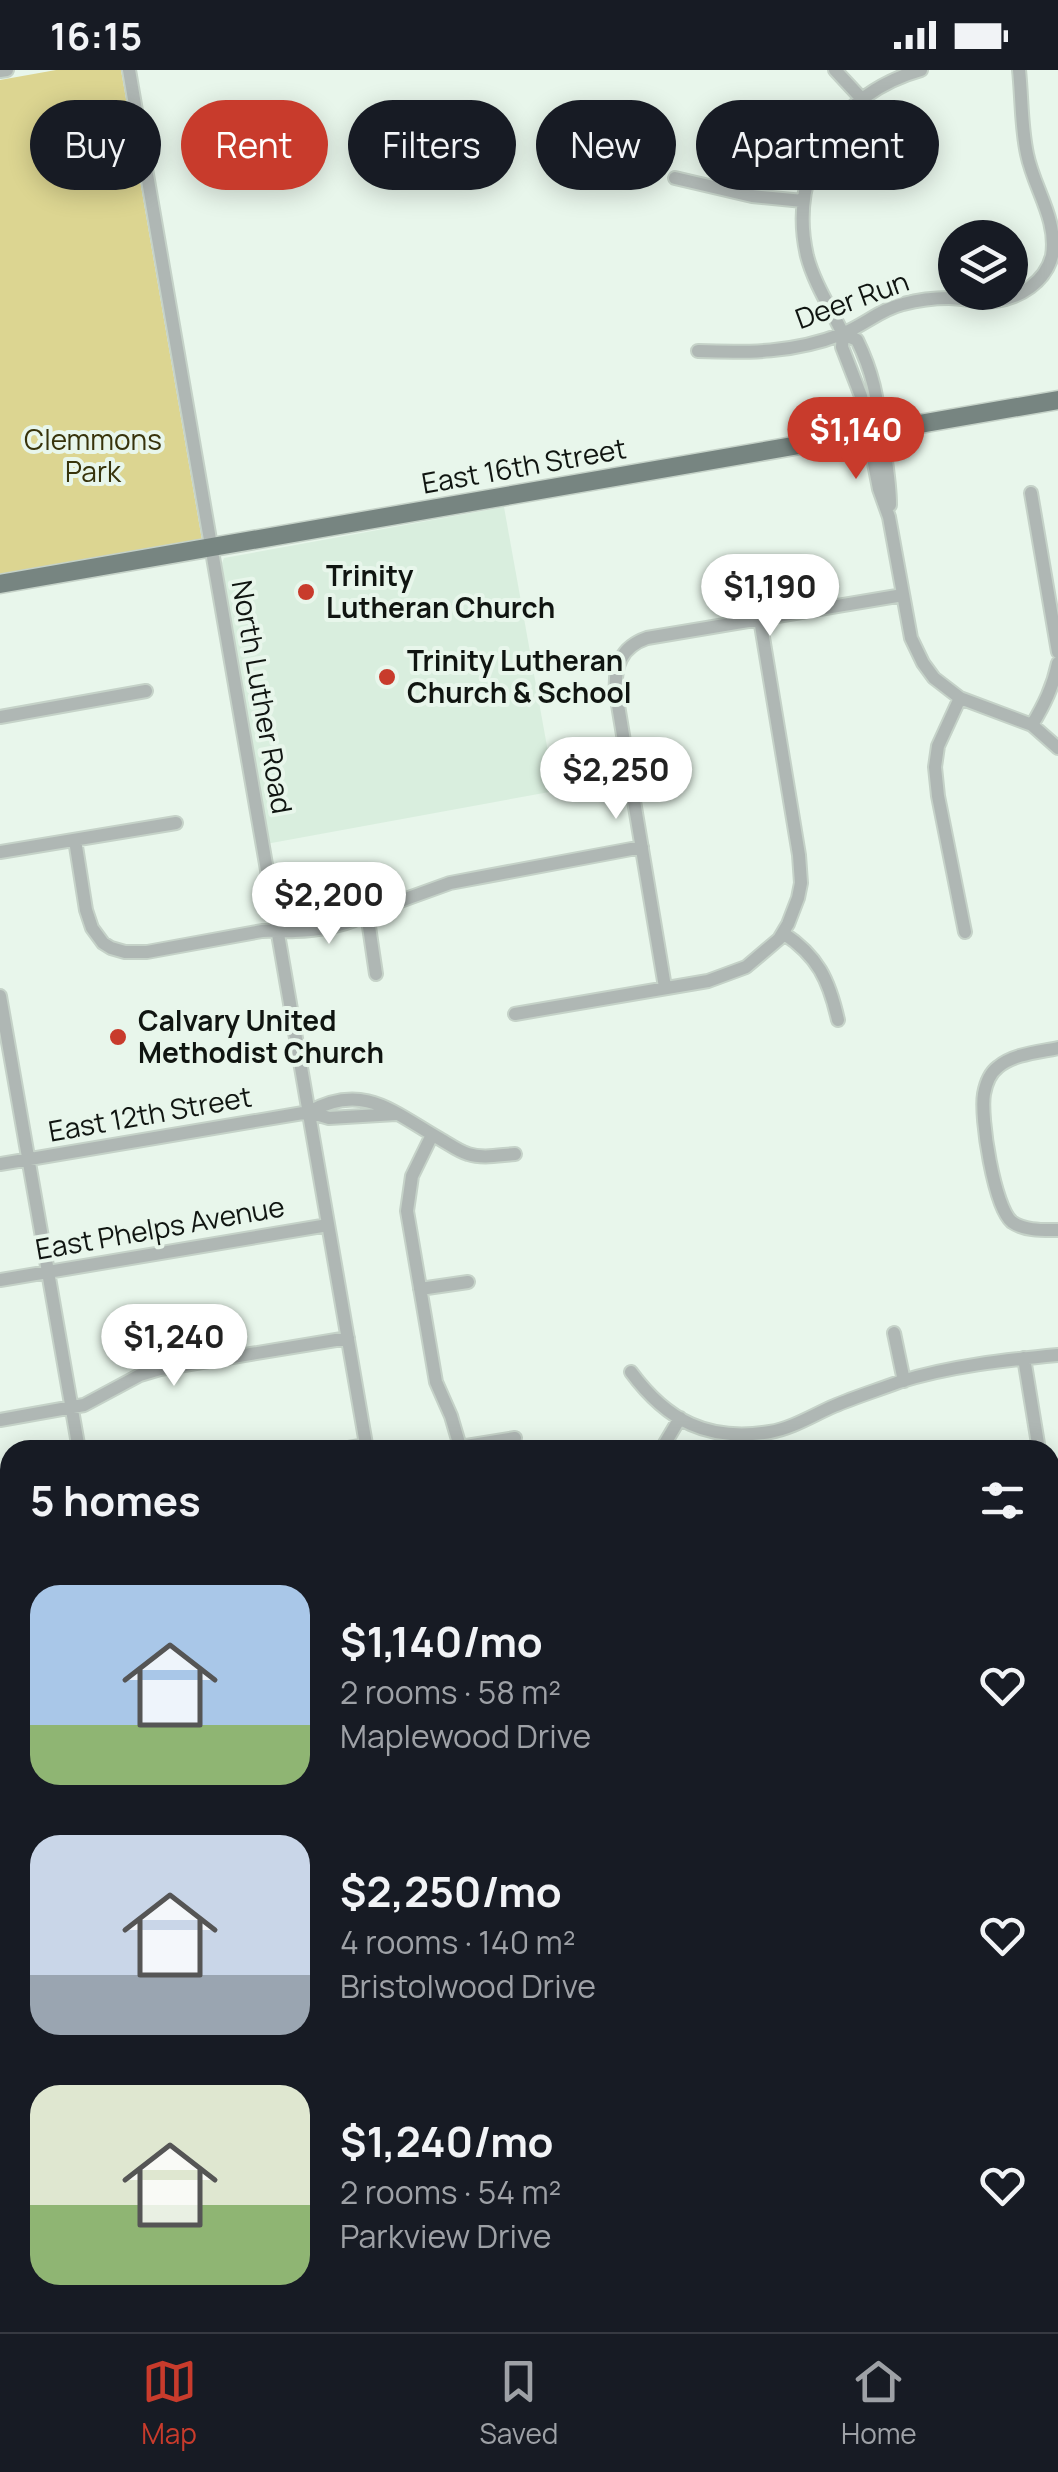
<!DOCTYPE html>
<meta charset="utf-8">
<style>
:root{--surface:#171b24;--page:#20242c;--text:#f1f3f6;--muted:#9ea1a6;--line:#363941;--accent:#c83b2c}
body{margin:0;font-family:Manrope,sans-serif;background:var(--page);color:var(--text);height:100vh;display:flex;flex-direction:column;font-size:38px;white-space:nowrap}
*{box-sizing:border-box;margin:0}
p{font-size:32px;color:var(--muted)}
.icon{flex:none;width:55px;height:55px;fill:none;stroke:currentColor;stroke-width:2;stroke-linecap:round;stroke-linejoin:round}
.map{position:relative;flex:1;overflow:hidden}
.drawer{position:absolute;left:0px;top:1370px;width:1060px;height:892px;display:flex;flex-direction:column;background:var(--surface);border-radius:30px 30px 0 0;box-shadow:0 5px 25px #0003}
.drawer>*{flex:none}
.banner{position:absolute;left:30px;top:30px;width:1000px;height:90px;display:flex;gap:20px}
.tools{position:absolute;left:938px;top:150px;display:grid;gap:20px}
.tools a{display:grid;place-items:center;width:90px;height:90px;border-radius:50%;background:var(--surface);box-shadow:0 5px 25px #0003;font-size:50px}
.price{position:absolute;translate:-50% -85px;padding:0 22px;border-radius:35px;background:#fff;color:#222;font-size:32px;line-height:65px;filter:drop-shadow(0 2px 5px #0008)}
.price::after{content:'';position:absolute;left:50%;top:60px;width:30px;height:22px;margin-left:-15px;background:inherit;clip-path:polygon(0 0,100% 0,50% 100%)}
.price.selected{background:var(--accent);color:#fff}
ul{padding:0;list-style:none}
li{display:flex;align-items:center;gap:30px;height:250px;padding:0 30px}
li span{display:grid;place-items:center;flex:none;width:280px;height:200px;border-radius:30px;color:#555}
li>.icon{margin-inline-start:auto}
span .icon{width:120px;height:120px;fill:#fffc;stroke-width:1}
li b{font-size:42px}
h2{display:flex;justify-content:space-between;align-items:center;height:120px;padding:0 30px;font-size:42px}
.tag{padding:0 35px;border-radius:45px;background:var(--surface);box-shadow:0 5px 25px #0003;font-size:35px;line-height:90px}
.tag.selected{background:var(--accent);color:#fff}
.status{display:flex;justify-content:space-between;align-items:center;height:70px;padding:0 50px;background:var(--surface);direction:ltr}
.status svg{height:28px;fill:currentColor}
.tab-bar{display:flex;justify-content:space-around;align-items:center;height:140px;border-top:2px solid var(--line);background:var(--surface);font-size:28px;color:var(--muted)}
.tab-bar a{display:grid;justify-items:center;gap:5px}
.tab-bar .selected{color:var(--accent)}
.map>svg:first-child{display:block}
.built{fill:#d9eede}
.green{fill:#dcd591}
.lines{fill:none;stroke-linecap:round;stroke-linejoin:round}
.stream{stroke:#3ac1cb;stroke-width:2.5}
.minor-casing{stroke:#c5d2c8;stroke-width:16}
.major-casing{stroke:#c5d2c8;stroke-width:21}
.minor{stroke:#afb7b4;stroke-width:12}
.major{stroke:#778581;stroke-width:18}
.poi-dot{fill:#c83b2c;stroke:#e8f6eb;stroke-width:4}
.labels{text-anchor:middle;stroke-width:8;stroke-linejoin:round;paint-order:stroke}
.street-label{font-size:28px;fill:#101511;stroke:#e8f6eb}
.park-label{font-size:28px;fill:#37330b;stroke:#e8f6eb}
.poi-label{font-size:28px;font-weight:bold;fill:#101511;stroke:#e8f6eb;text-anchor:start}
</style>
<div class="status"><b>16:15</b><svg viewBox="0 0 49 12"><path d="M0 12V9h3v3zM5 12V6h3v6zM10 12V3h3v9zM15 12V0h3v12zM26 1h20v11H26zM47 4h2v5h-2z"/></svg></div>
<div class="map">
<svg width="1058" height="2262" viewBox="0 0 1058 2262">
<rect width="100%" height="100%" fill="#e8f6eb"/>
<path class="built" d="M 504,437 L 555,721 L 266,774 L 222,493 L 224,488 Z"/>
<path class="green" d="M 56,0 L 121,0 L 202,470 L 0,505 L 0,10 Z
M 194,2252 L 222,2253 L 223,2262 L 138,2262 Z"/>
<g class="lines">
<path class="stream" d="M 532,2252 L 533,2262
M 113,2262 L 170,2252"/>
<defs>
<path id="minor" d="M 129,0 L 367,1380
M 835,0 L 861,28
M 921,0 C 838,23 787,99 807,186 C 814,213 831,239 843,264 L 842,277 L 861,326 L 879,419 L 889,447 L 911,568 L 923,593 L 934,608 L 960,628 L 1032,655 L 1058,678
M 0,1 L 7,0
M 675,108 L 752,126 L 803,131
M 843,264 L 857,270 C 875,307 877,330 883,371 C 886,392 890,413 890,435
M 698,281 C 748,283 794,283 842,264 C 863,256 881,239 903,234 C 918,230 933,228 949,228 C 964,228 980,233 995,231 C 1020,228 1045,212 1052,186 C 1058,149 1034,119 1027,84 C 1021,56 1022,28 1019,0
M 1031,423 L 1058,582
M 960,628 L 938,676 L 935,697 L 938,726 L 965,862
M 0,647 L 146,621
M 1032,655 C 1044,635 1053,617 1058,593
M 75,770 L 86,840 L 92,858 L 103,873 L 111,878 L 125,882 L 147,882 L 262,861 C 273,860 284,862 295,861 C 316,861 351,855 367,843 L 450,813 L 642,777
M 0,782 L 176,753
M 367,843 L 376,904
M 277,859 C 298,846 343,838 367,843
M 783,863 C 818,886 829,910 838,950
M 665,917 L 616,623 C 614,596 621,577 647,568 L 903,525
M 0,926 L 79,1380
M 515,944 L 708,911 L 746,897 L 779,869 L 788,854 L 798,828 L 801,813 L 799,785 L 760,549
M 1058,978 C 1039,982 1013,984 998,997 C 990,1003 986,1013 984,1024 C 980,1047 994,1137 1012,1152 C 1025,1161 1043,1160 1058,1160
M 309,1042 L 329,1048 L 396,1044
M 432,1065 L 412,1106 L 407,1141 L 436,1312 L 451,1346 L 461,1380
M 0,1094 L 309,1042 C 363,1012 393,1042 440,1069 C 449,1074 458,1081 468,1084 C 483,1089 500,1085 515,1084
M 0,1210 L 328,1155
M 420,1219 L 468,1212
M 894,1263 L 904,1311
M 1024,1288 L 1039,1380
M 631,1302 C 667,1351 708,1372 770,1362 C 793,1358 813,1345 834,1336 C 855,1327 878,1320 899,1312 C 949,1296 1006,1290 1058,1285
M 0,1350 L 84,1335 L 140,1305 L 160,1299 L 348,1268
M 460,1377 L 515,1368
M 337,1380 L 366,1375
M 661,1380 L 680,1348
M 1050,1424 L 1058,1423
M 1050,1446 L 1058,1495
M 0,1479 L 10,1478
M 0,1684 L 10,1683
M 0,1822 L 10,1821
M 0,1960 L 10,1958
M 1050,2078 L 1058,2077
M 1050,2200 L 1058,2199
M 229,2252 L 231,2262
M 372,2252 L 373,2262
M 516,2252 L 518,2262
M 917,2252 L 917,2262
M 12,2262 L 68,2252"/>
<path id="major" d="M 0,514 L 1058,330
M 1050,1994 L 1058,1993
M 0,2104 L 10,2103"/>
</defs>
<use href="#minor" class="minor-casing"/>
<use href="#major" class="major-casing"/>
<use href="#minor" class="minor"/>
<use href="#major" class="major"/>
</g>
<g class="poi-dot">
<circle cx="306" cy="522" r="10"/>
<circle cx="387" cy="607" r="10"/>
<circle cx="118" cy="967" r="10"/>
</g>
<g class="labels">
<g class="street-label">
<text transform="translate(852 230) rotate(-20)" y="10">Deer Run</text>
<text transform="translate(524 396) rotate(-10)" y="10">East 16th Street</text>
<text transform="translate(262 627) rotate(80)" y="10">North Luther Road</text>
<text transform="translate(150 1044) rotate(-10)" y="10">East 12th Street</text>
<text transform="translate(160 1158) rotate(-10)" y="10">East Phelps Avenue</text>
</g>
<g class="park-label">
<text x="93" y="380">Clemmons<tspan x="93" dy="32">Park</tspan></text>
</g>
<g class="poi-label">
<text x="326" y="516">Trinity<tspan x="326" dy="32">Lutheran Church</tspan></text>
<text x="407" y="601">Trinity Lutheran<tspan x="407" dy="32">Church &amp; School</tspan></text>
<text x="138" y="961">Calvary United<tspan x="138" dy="32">Methodist Church</tspan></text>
</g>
</g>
</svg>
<div class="tools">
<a><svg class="icon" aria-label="layers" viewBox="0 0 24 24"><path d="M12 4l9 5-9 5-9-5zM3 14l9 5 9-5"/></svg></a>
</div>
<b class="price selected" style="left:856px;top:412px">$1,140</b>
<b class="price" style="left:770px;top:569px">$1,190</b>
<b class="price" style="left:616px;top:752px">$2,250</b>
<b class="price" style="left:329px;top:877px">$2,200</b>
<b class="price" style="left:174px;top:1319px">$1,240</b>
<div class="banner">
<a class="tag">Buy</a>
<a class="tag selected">Rent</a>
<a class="tag">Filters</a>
<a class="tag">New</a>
<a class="tag">Apartment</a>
</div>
<section class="drawer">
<h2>5 homes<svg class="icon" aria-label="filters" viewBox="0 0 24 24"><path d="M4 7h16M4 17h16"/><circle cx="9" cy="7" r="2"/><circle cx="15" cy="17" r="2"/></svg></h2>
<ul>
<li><span style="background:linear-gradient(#a9c7e8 70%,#8fb573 0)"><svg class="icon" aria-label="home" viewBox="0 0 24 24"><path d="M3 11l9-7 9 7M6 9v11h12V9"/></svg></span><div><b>$1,140/mo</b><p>2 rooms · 58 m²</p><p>Maplewood Drive</p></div><svg class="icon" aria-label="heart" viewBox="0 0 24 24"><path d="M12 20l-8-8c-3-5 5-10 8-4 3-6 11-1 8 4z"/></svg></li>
<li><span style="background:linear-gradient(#c9d6e8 70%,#9aa5b1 0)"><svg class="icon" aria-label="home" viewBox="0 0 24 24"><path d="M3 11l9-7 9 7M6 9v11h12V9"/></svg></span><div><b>$2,250/mo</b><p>4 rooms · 140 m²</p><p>Bristolwood Drive</p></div><svg class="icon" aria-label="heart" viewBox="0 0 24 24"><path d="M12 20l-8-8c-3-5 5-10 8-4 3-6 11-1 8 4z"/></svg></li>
<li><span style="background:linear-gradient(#dfe7d0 60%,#8fb573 0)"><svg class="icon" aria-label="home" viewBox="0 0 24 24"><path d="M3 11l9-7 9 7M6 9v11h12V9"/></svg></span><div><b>$1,240/mo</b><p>2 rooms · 54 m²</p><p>Parkview Drive</p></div><svg class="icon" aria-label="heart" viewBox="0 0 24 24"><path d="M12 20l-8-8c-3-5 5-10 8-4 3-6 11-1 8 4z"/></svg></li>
</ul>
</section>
</div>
<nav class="tab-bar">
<a class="selected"><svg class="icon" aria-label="map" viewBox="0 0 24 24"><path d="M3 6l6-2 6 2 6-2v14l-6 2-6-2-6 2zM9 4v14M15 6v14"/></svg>Map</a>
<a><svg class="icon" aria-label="saved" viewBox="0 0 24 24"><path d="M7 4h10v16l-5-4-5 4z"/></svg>Saved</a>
<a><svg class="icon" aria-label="home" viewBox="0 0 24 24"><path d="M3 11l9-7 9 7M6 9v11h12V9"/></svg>Home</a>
</nav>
